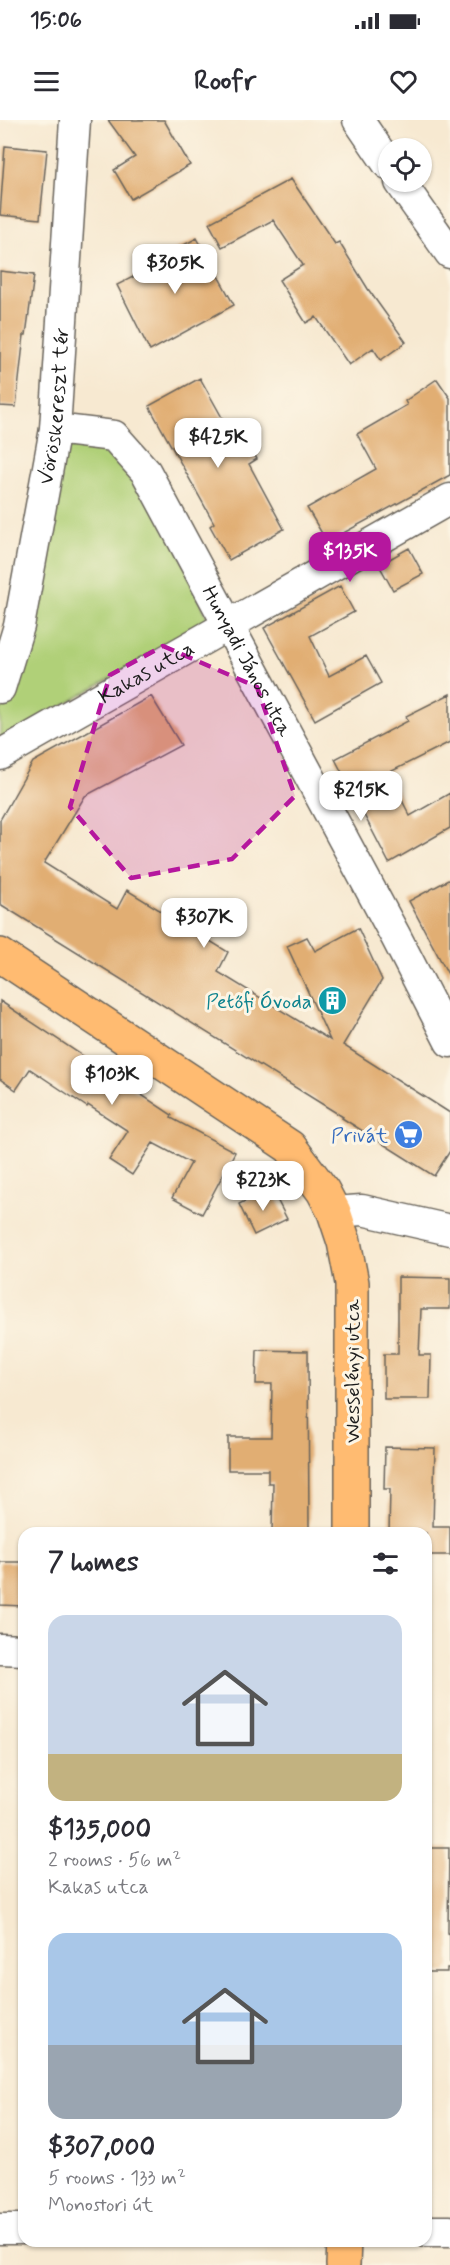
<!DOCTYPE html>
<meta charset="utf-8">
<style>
:root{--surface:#fff;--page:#f7f7f7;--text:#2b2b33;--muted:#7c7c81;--accent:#b5179e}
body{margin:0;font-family:Mynerve,sans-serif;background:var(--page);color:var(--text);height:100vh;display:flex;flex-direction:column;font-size:22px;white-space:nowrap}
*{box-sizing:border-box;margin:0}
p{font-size:20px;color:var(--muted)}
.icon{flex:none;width:33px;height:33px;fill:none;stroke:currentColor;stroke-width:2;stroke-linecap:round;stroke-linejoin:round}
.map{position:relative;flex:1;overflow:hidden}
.side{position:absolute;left:18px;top:1407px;width:414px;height:720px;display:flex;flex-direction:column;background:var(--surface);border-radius:18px;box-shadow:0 2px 4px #0004}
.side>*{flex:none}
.buttons{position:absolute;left:378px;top:18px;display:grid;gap:12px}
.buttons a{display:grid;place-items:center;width:54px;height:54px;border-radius:50%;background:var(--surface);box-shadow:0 2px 4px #0004;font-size:30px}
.price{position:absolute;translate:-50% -51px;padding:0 14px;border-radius:12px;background:#fff;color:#222;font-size:20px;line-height:39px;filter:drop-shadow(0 2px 3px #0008)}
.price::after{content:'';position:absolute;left:50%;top:36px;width:18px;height:14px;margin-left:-9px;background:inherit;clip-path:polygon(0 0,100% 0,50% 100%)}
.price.selected{background:var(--accent);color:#fff}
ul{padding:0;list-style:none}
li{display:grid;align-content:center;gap:12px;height:318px;padding:0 30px}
li span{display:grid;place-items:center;height:186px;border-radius:18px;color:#555}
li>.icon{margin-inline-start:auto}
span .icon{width:108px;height:108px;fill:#fffc;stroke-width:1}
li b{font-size:26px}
h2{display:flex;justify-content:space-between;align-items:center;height:72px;padding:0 30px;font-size:26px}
.status{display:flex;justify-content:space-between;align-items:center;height:42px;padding:0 30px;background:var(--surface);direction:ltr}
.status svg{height:16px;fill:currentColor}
header{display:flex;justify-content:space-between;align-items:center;height:78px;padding:0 30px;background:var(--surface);font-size:27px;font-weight:800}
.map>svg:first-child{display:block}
.green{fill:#b0d078;stroke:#66764a;stroke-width:1.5}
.building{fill:#e1ae73}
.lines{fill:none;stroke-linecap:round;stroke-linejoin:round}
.minor-casing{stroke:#69645b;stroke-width:33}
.primary-casing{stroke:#69645b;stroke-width:36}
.minor{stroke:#fff;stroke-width:30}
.primary{stroke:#ffbb71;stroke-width:33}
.marked{fill:#b5179e;fill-opacity:0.2;stroke:#b5179e;stroke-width:4.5;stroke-dasharray:12 8;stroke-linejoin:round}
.labels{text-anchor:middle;stroke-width:6;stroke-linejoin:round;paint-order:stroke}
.street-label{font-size:21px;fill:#1c1c1c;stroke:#fcf5e5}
.culture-label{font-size:21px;fill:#0d838f;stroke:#fcf5e5;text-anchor:end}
.shop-label{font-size:21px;fill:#366cbe;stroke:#fcf5e5;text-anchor:end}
</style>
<div class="status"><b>15:06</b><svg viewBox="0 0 49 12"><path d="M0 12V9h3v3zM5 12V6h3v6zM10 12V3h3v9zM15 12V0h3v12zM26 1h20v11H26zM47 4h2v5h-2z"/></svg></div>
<header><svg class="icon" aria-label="menu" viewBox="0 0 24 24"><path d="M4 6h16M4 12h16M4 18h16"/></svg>Roofr<svg class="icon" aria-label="heart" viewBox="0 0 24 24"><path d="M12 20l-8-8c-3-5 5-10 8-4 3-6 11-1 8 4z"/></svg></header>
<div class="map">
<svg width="450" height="2145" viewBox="0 0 450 2145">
<rect width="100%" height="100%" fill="#fcf5e5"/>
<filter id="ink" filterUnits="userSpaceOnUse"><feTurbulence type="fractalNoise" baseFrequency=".0167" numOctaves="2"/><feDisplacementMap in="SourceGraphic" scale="12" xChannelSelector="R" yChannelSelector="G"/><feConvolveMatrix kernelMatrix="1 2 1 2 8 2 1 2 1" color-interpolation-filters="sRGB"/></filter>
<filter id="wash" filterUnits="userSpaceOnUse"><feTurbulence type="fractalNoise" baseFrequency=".008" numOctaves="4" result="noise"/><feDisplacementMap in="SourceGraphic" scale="24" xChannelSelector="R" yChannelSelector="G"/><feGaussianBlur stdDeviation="1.35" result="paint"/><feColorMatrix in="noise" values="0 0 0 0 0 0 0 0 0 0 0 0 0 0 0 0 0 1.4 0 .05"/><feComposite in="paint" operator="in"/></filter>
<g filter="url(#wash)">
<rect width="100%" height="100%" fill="#f7e9d1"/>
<path class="green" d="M 55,309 L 114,316 L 146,352 L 209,501 L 0,623 L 0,592 L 19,506 Z"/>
<g id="blocks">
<path class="building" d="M 108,0 L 164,0 L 190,45 L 131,79 L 114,50 L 135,37 Z
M 5,26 L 47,30 L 40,99 L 0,95 Z
M 291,59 L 335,124 L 339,122 L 368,169 L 406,222 L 381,240 L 373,228 L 349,245 L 316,197 L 306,203 L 279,160 L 303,145 L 273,100 L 222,127 L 209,103 Z
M 197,118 L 234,185 L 150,231 L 117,165 L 163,142 L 161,137 Z
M 0,151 L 34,155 L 26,215 L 24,215 L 16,287 L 0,286 Z
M 200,258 L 233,317 L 241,313 L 257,339 L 249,344 L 284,409 L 229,440 L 210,406 L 214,403 L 149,286 Z
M 437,259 L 450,278 L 450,355 L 327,422 L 307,388 L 376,349 L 357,314 L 407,285 L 405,281 Z
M 409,428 L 423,454 L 393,470 L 379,445 Z
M 340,466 L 354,492 L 310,516 L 329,556 L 366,536 L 381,563 L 315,600 L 264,508 Z
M 450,574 L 450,622 L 388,653 L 410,696 L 450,673 L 450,708 L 389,743 L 335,639 L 408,601 L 406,596 Z
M 151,576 L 181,625 L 85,676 L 44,743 L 117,789 L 127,770 L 228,832 L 218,852 L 330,920 L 287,826 L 307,817 L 315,831 L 358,808 L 382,860 L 343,925 L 450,993 L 450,1031 L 434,1056 L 342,998 L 343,997 L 0,784 L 0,700 L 33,642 Z
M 450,759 L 450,858 L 409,781 Z
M 0,881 L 172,995 L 171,998 L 235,1032 L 202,1094 L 172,1078 L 191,1043 L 153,1023 L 132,1055 L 109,1040 L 128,1011 L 88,985 L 87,987 L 30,949 L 16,970 L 0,959 Z
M 271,1068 L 287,1099 L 254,1115 L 239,1084 Z
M 398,1157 L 450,1158 L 450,1189 L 421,1189 L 419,1235 L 431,1235 L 430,1279 L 384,1279 L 384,1234 L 398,1234 Z
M 257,1230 L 308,1231 L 309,1413 L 272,1413 L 273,1363 L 268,1363 L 268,1350 L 228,1350 L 228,1317 L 271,1317 L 272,1264 L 256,1264 Z
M 385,1327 L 435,1328 L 433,1407 L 450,1407 L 450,1435 L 426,1435 L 426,1413 L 389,1413 L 390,1369 L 384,1369 Z
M 0,1442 L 24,1442 L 24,1486 L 0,1485 Z
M 426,1728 L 449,1728 L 448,1813 L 450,1814 L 450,1848 L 447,1848 L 447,1852 L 426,1852 Z"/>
</g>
</g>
<g filter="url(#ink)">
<use href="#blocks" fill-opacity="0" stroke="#69645b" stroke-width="1.5"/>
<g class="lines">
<defs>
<g id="minor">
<path d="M 358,0 L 388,44"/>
<path d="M 400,62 L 450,133"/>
<path id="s1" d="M 55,309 L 114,316 L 146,352 L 396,817 L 450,922"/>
<path id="s2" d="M 0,568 L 19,506 L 55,309 L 75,0"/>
<path id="s3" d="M 0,635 L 450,379"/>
<path d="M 334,1092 L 362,1090 L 450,1110"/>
<path d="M 0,1529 L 24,1530"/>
<path d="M 0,2109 L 24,2109"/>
<path d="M 426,2111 L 450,2111"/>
</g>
<path id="primary" d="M 0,835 L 290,1027 L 323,1071 L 334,1092 L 344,1122 L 352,1163 L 352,1413
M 343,2145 L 344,2121"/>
</defs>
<use href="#minor" class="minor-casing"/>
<use href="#primary" class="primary-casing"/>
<use href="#minor" class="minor"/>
<use href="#primary" class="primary"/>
</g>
</g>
<path class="marked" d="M 163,526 L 257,567 L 295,676 L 232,739 L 131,758 L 70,687 L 110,555 Z"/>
<defs>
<symbol id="building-disc" viewBox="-11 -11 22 22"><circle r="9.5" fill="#0f9aa8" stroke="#fcf5e5"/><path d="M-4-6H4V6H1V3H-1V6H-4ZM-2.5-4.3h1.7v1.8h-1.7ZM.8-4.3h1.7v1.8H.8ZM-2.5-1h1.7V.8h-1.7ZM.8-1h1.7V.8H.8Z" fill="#fff"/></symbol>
<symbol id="supermarket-disc" viewBox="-11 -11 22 22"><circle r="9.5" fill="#3f7fe0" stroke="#fcf5e5"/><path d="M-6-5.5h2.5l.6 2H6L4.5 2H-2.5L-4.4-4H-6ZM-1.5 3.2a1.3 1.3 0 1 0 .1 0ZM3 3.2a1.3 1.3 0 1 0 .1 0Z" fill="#fff"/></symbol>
</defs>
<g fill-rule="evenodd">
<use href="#building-disc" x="316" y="864" width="33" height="33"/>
<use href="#supermarket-disc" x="392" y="998" width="33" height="33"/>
</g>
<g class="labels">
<g class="street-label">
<text dy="7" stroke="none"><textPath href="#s2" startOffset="288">Vöröskereszt tér</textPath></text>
<text dy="7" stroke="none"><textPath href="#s1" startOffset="322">Hunyadi János utca</textPath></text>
<text dy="7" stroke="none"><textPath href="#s3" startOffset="168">Kakas utca</textPath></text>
<text transform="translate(352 1251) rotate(-90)" y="7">Wesselényi utca</text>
</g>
<g class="culture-label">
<text x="312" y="888">Petőfi Óvoda</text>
</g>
<g class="shop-label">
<text x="388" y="1022">Privát</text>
</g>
</g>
</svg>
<div class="buttons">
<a><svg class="icon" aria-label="locate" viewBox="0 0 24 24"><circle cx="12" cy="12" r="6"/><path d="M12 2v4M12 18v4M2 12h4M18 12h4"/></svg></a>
</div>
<b class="price" style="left:175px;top:175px">$305K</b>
<b class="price" style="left:218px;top:349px">$425K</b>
<b class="price selected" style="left:350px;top:463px">$135K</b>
<b class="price" style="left:361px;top:702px">$215K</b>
<b class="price" style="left:204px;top:829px">$307K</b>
<b class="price" style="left:112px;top:986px">$103K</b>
<b class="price" style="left:263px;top:1092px">$223K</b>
<section class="side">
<h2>7 homes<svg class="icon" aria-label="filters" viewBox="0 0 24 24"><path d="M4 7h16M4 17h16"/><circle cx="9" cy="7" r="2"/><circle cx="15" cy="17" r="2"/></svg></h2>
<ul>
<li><span style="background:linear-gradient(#c9d6e8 75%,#c2b280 0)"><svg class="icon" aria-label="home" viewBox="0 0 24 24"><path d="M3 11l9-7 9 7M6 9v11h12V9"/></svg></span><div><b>$135,000</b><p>2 rooms · 56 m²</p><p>Kakas utca</p></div></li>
<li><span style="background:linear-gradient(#a9c7e8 60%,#9aa5b1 0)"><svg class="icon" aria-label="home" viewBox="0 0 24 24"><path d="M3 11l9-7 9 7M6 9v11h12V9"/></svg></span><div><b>$307,000</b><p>5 rooms · 133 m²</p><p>Monostori út</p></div></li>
</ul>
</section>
</div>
